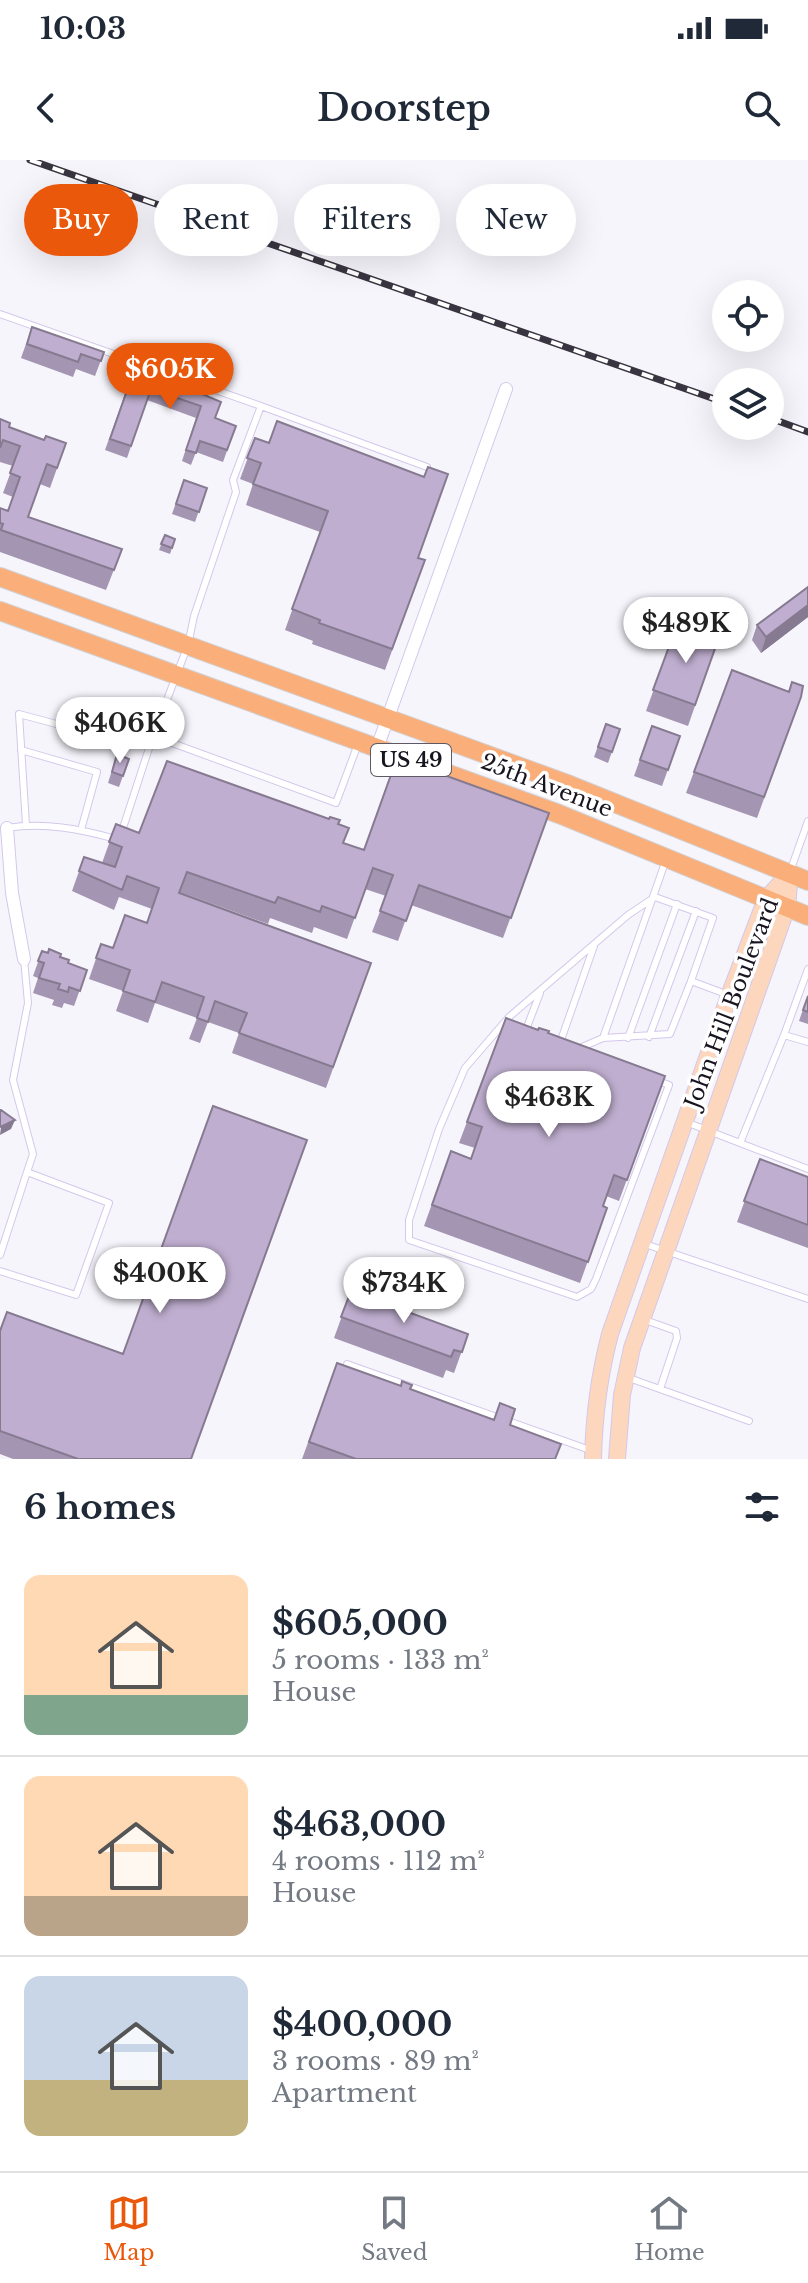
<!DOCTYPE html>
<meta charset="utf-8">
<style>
:root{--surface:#fff;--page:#f2f2f3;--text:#1f2937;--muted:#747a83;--line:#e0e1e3;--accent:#ea580c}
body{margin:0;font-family:"Libre Baskerville",serif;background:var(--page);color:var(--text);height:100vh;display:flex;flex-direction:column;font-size:30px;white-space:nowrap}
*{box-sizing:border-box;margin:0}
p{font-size:26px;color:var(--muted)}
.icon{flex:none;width:44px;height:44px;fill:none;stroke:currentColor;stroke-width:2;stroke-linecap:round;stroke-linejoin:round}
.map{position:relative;height:1299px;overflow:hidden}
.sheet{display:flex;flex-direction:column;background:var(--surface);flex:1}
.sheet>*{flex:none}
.banner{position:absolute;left:24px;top:24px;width:760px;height:72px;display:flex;gap:16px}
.buttons{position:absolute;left:712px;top:120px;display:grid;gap:16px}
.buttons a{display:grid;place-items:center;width:72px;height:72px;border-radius:50%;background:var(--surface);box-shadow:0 8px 32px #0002;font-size:40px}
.price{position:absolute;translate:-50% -68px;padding:0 18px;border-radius:28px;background:#fff;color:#222;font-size:26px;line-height:52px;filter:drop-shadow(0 2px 4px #0008)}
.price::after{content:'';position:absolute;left:50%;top:48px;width:24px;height:18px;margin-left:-12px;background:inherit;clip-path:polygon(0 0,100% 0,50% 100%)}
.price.selected{background:var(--accent);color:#fff}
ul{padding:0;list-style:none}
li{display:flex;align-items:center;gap:24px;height:200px;padding:0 24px}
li+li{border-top:2px solid var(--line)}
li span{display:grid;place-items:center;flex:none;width:224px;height:160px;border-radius:16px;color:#555}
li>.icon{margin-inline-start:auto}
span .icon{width:96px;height:96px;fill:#fffc;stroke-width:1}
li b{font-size:34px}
h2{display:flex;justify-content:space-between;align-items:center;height:96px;padding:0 24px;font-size:34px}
.tag{padding:0 28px;border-radius:36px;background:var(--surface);box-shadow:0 8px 32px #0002;font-size:28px;line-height:72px}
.tag.selected{background:var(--accent);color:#fff}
.status{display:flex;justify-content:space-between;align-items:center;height:56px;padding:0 40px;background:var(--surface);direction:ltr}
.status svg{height:22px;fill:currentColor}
header{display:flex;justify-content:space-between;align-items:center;height:104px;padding:0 24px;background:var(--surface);font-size:36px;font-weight:600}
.tabs{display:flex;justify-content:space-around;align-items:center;height:112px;border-top:2px solid var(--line);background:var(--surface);font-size:22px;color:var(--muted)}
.tabs a{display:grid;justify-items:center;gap:4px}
.tabs .selected{color:var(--accent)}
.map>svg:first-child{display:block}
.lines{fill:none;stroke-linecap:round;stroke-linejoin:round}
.lane-casing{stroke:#d3c8eb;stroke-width:8}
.street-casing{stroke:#d3c8eb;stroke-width:14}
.secondary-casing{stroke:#d3c8eb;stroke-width:18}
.primary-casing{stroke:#d1d0d2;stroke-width:20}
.lane{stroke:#fff;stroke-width:6}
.street{stroke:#fff;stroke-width:12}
.secondary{stroke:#fdd7bd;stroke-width:16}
.primary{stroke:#faaf7a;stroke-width:18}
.rail-casing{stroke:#393540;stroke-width:7}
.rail{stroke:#fff;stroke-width:4;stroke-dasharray:12;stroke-linecap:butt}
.wall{fill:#a496b2}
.shaded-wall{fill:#867a91}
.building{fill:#bfaecf;stroke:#867a91;stroke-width:2}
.labels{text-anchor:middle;stroke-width:7;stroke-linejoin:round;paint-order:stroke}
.shield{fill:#fff;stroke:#5d5a63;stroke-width:2}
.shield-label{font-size:20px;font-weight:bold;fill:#181420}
.street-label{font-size:22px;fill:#181420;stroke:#fff}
</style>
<div class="status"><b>10:03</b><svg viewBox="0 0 49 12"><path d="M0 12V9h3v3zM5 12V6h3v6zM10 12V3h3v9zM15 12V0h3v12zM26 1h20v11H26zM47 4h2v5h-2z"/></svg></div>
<header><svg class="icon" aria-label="back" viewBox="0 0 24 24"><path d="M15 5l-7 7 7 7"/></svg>Doorstep<svg class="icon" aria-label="search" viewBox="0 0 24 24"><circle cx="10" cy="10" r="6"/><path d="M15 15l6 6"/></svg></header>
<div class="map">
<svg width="808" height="1299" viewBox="0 0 808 1299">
<rect width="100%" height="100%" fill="#f7f5fc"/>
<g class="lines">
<defs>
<path id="lane" d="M 0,154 L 261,246 L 233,320 L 236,332 L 194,456 L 188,485 L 153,576 L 336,643 L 358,584
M 261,246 L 427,307
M 21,590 L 97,612 L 81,670
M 26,665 L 19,554 L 90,573
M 7,668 C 44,662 80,669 116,679
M 122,671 L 153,576
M 791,709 L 808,661
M 24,799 L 28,843 L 13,920 L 33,994 L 27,1012
M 527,867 L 540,833
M 784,875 L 808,809
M 649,877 L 696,751
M 603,878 L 666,700
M 628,878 L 677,744
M 561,880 L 594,786
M 582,887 L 603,878 L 670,874 L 691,821
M 656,920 L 669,925 L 596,1119 L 591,1129 L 577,1137 L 409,1080 L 409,1060 L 439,969 L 465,908 L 509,857 L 628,755 L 655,737 L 713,758 L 691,821 L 726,834
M 686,962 L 740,983 L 784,875 L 808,882
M 740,983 L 808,1009
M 645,1084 L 808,1139
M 0,1095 L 27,1012 L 109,1043 L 76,1135 L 0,1111
M 645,1160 L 676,1171 L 677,1178 L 660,1229
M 347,1204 L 590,1290
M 629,1218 L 749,1261"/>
<path id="street" d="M 377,588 L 506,229
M 7,668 L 12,733 L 24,799"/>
<path id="secondary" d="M 593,1299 C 594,1256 599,1216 610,1174 L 729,836 L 766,739 L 790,713
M 617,1299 L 622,1235 L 632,1188 L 787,747 L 790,713"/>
<path id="primary" d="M 0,417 L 570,625 L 808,721
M 0,451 L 559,654 L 808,756"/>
</defs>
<use href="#lane" class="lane-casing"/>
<use href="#street" class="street-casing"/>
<use href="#secondary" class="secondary-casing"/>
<use href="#primary" class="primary-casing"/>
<use href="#lane" class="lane"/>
<use href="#street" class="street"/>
<use href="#secondary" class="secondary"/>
<use href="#primary" class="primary"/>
<defs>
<path id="rail" d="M 30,0 L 726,243
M 770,258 L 808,272"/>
</defs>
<use href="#rail" class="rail-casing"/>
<use href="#rail" class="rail"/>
</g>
<path class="wall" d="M 32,167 L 104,192 L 95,216 L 76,209 L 73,217 L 21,198 Z
M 132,204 L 221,242 L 215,258 L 236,266 L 223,302 L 196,292 L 191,305 L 182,301 L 196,258 L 147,240 L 127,298 L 105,290 L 126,231 L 123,230 Z
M 0,259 L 9,267 L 44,280 L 66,283 L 50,328 L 40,324 L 28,357 L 122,389 L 106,430 L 0,392 L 0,348 L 8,351 L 13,337 L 3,333 L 13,306 L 0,302 Z
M 255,278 L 418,398 L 425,400 L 385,510 L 312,484 L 313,481 L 285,470 L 320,372 L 246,345 L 253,324 L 240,319 Z
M 184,320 L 207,328 L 195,362 L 172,354 Z
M 165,375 L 175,379 L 170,394 L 159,390 Z
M 808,427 L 808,457 L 761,493 L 752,480 L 757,465 Z
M 677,465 L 718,480 L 688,566 L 646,551 Z
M 732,510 L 801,537 L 757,658 L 686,633 Z
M 606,564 L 620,569 L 608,603 L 594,597 Z
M 652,566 L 680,576 L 662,626 L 634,616 Z
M 117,594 L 129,599 L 119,627 L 108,623 Z
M 549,653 L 503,778 L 411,745 L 398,781 L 372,772 L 386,736 L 365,729 L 347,779 L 314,767 L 312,773 L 270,758 L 268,764 L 180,732 L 371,803 L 326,928 L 232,893 L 239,873 L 208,862 L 200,883 L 189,879 L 197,858 L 155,843 L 148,863 L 116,851 L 123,831 L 89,819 L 101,784 L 113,788 L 147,763 L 152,749 L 119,737 L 114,750 L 72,731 L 84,697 L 102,703 L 116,664 L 139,673 L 338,664 L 343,683 L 364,690 Z
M 42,791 L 68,803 L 87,810 L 74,846 L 64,843 L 62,848 L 52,845 L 54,840 L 33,833 L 38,818 L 33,816 Z
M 808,835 L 808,864 L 799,861 Z
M 506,858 L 665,916 L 619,1041 L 606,1036 L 603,1046 L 607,1048 L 580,1123 L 424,1066 L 451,991 L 471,999 L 475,988 L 459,983 Z
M 760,999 L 808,1017 L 808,1088 L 737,1062 Z
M 351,1131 L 468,1174 L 454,1213 L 446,1210 L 443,1218 L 334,1178 Z
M 0,1171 L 191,1299 L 13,1299 L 0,1294 Z
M 337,1203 L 510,1265 L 555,1299 L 302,1299 Z"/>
<path class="shaded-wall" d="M 808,445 L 808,457 L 761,493 L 766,477 Z
M 15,960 L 11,969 L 0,975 L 1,967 Z"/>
<path class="building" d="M 32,167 L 104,192 L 101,201 L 81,194 L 78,202 L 27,184 Z
M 132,204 L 221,242 L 215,258 L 236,266 L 227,290 L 200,281 L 196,293 L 186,290 L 201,246 L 151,229 L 131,286 L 110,279 L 131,219 L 127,218 Z
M 0,259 L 10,263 L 9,267 L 44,280 L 46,276 L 66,283 L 57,308 L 47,304 L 28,357 L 122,389 L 114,410 L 1,370 L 3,364 L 0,363 L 0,348 L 8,351 L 20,317 L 10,313 L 20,286 L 3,280 L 0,288 Z
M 277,261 L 424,317 L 428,307 L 448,314 L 418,398 L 425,400 L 392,489 L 319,463 L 320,460 L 292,449 L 328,351 L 253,324 L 261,303 L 247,298 L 255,278 L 269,283 Z
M 184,320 L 207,328 L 199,352 L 176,344 Z
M 165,375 L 175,379 L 172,388 L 161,384 Z
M 808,427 L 808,445 L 766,477 L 757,465 Z
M 677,465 L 718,480 L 695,545 L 653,530 Z
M 732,510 L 789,532 L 792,522 L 803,526 L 801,537 L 764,637 L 694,612 Z
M 606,564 L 620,569 L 612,592 L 598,587 Z
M 652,566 L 680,576 L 668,610 L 640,600 Z
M 117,594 L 129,599 L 123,616 L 112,612 Z
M 397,598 L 549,653 L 511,758 L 419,725 L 406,761 L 380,751 L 393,715 L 373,708 L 355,758 L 322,746 L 320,752 L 278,737 L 275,743 L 187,712 L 179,733 L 371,803 L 333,907 L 239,873 L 247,853 L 215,841 L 208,862 L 197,858 L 204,837 L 162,822 L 155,842 L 123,831 L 130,810 L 96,798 L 101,784 L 113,788 L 125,755 L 147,763 L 159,728 L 127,716 L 122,730 L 79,711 L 84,697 L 115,707 L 122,687 L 109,682 L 116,664 L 139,673 L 167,601 L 329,659 L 330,657 L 340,660 L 338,664 L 349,668 L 343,683 L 364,690 Z
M 49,789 L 61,794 L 60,797 L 69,800 L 68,803 L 87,810 L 80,831 L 69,827 L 68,832 L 58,829 L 60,824 L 39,818 L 44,803 L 38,801 L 42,791 L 48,793 Z
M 808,836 L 808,852 L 803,850 Z
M 506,858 L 538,870 L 539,868 L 549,871 L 548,873 L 665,916 L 627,1020 L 614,1015 L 603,1046 L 607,1048 L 588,1102 L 432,1045 L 451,991 L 471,999 L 482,967 L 467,962 Z
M 213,946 L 307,980 L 191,1299 L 78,1299 L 0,1271 L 0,1171 L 7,1152 L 123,1194 Z
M 0,950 L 1,950 L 15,960 L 0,967 Z
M 760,999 L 808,1017 L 808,1065 L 744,1041 Z
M 351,1131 L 468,1174 L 462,1192 L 454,1190 L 451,1197 L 341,1157 Z
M 337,1203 L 401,1226 L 402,1221 L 412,1225 L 410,1229 L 494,1260 L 500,1243 L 515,1249 L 510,1265 L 561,1284 L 555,1299 L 356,1299 L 309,1282 Z"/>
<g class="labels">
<rect class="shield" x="371" y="584" width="80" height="32" rx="6"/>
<g class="shield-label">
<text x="411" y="607">US 49</text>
</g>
<g class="street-label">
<text transform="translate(547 625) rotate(21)" y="8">25th Avenue</text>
<text transform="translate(731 843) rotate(-69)" y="8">John Hill Boulevard</text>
</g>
</g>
</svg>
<div class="buttons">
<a><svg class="icon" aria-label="locate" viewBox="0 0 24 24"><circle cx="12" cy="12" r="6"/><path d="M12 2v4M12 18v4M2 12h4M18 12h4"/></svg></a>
<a><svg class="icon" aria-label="layers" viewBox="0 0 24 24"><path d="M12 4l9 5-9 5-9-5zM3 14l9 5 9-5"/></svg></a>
</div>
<b class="price selected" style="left:170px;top:251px">$605K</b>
<b class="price" style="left:686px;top:505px">$489K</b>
<b class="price" style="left:120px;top:605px">$406K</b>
<b class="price" style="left:549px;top:979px">$463K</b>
<b class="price" style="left:160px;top:1155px">$400K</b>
<b class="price" style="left:404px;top:1165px">$734K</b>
<div class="banner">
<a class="tag selected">Buy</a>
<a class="tag">Rent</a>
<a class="tag">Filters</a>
<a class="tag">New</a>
</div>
</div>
<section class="sheet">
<h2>6 homes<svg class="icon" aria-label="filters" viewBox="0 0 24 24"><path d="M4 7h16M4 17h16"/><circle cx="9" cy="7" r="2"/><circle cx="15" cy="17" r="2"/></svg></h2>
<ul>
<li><span style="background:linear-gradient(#ffd9b3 75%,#7fa58c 0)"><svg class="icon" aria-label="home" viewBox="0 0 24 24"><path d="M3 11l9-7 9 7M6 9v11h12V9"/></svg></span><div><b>$605,000</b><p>5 rooms · 133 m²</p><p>House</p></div></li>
<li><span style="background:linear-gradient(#ffd9b3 75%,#b9a48a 0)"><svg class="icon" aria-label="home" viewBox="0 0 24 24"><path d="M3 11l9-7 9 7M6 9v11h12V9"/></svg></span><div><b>$463,000</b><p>4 rooms · 112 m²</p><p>House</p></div></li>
<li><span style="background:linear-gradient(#c9d6e8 65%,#c2b280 0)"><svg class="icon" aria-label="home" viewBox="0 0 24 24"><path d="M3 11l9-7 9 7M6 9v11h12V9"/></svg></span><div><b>$400,000</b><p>3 rooms · 89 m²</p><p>Apartment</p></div></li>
</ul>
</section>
<nav class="tabs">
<a class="selected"><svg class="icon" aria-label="map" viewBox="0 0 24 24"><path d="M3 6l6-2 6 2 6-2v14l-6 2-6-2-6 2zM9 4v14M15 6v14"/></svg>Map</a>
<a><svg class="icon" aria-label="saved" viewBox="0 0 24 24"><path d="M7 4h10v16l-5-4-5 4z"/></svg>Saved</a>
<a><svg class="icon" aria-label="home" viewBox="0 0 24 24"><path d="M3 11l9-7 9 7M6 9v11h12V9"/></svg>Home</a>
</nav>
